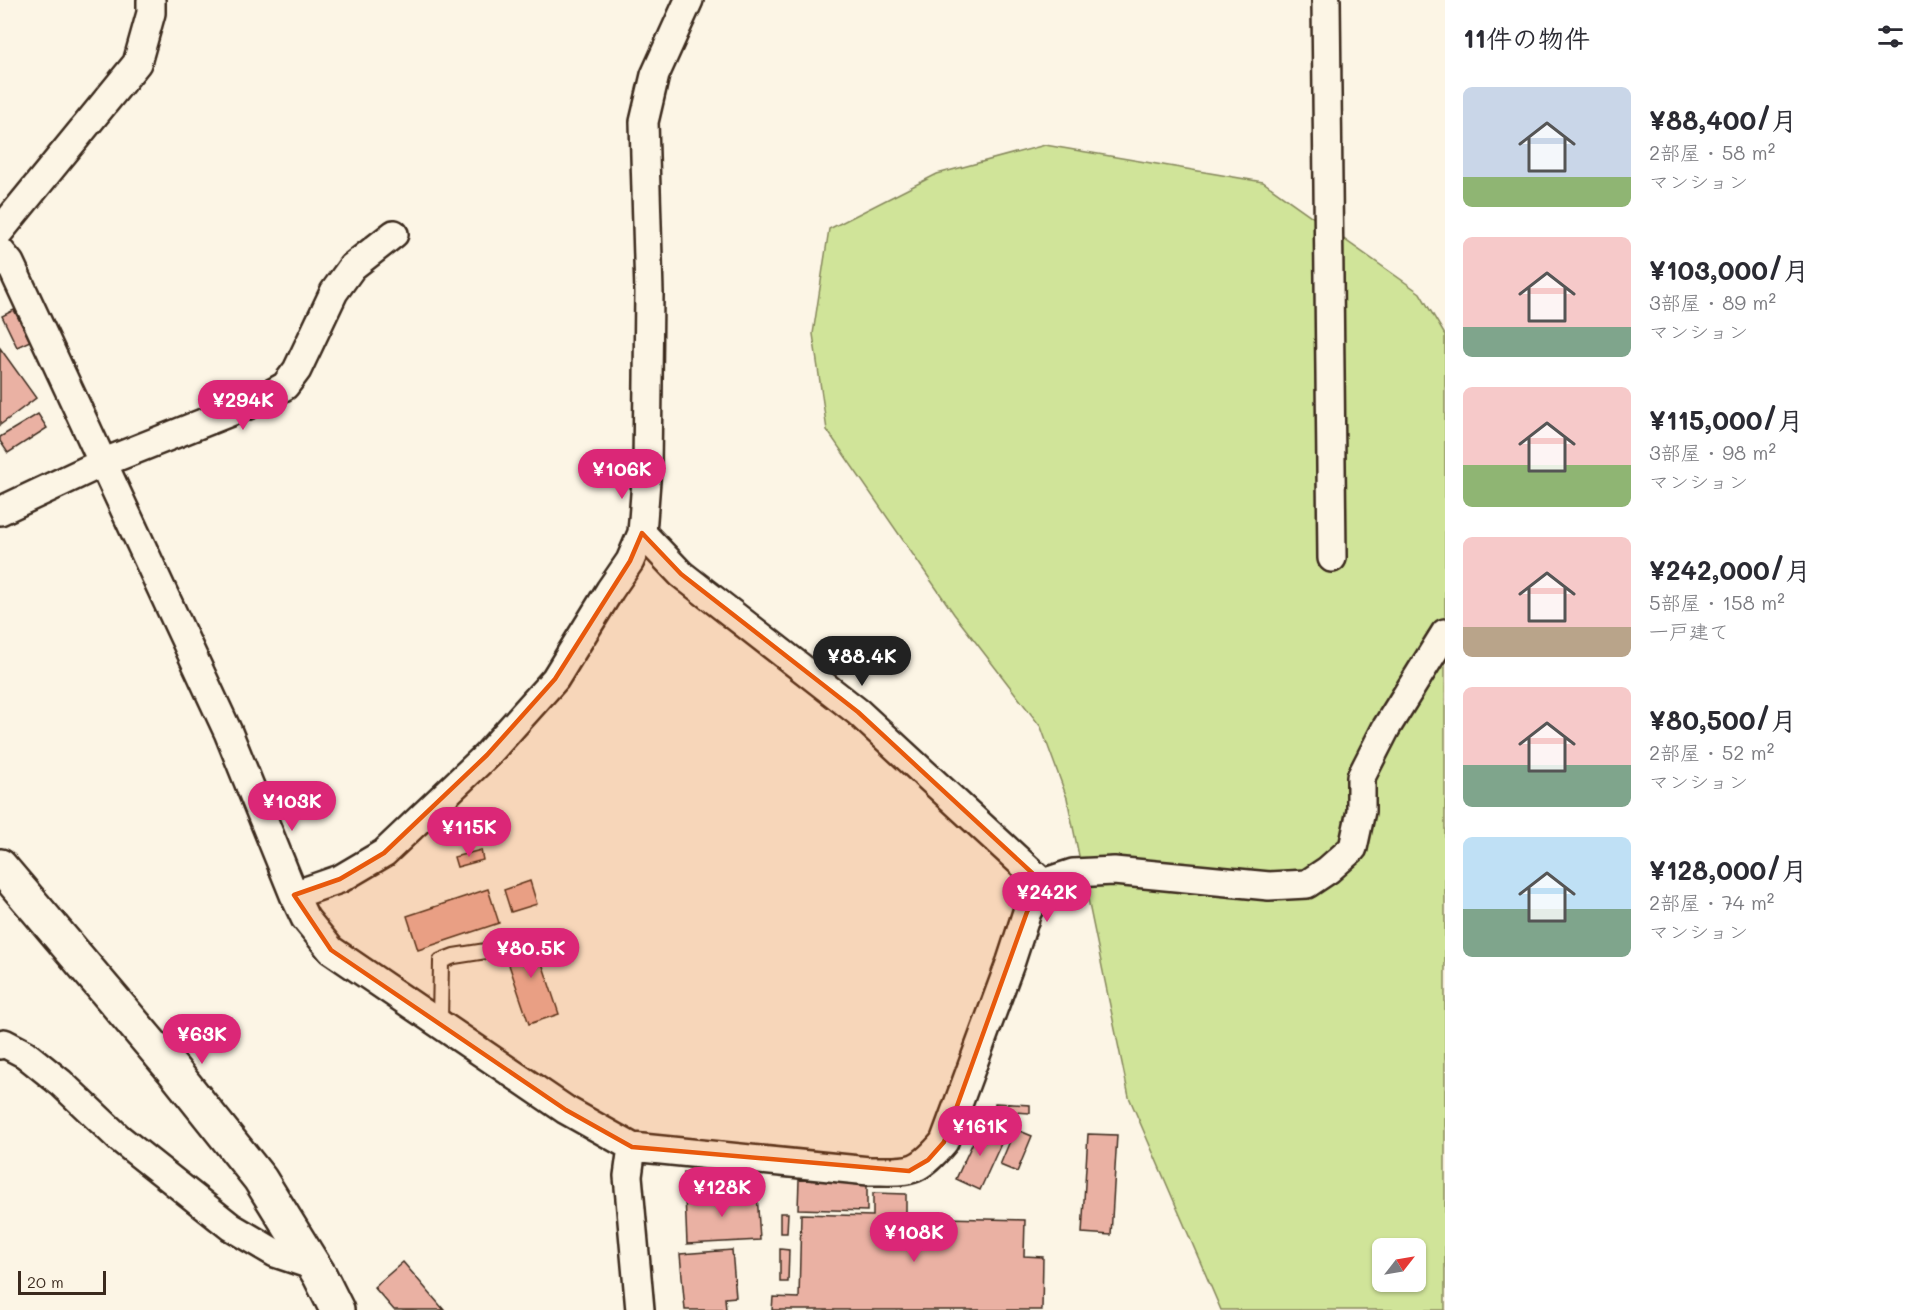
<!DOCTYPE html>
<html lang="ja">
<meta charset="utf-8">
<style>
:root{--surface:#fff;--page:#f2f2f3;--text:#2b2b33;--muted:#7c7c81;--accent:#db2777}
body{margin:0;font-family:Mali,"Klee One",sans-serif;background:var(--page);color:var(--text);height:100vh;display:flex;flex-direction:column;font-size:22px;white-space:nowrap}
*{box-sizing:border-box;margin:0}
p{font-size:20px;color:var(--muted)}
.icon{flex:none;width:33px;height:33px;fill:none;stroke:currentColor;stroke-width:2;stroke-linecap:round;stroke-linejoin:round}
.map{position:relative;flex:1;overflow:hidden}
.side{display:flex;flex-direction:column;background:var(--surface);width:480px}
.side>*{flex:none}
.needle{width:39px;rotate:59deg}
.buttons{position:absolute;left:1372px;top:1238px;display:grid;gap:12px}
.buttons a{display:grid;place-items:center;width:54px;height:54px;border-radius:9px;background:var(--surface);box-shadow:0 2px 4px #0004;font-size:30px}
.scale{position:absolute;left:18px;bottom:15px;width:88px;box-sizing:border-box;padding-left:6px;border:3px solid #3b2a1e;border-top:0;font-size:16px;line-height:21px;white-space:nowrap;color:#3b2a1e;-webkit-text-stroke:4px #fcf5e5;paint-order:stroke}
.price{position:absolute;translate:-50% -51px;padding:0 14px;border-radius:21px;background:var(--accent);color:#fff;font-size:20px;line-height:39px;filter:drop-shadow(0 2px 3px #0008)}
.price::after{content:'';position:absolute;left:50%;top:36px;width:18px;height:14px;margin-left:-9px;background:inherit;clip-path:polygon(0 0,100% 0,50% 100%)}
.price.current{background:#222;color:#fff}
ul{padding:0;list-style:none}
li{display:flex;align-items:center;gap:18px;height:150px;padding:0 18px}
li span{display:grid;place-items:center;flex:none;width:168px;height:120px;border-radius:9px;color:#555}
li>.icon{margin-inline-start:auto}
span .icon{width:72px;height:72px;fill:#fffc;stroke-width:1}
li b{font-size:26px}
h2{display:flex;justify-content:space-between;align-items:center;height:72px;padding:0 18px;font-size:26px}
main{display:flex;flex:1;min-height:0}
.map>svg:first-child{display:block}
.green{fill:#d0e499;stroke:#86875c;stroke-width:1.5;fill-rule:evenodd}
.building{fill:#eab1a3;stroke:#3b2a1e;stroke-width:1.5}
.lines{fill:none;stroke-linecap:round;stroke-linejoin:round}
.lane-casing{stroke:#3b2a1e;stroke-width:18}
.street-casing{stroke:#3b2a1e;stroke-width:32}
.secondary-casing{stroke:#3b2a1e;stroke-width:38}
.lane{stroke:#fcf5e5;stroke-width:14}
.street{stroke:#fcf5e5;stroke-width:27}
.secondary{stroke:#fcf5e5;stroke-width:33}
.marked{fill:#e8590c;fill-opacity:0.2;stroke:#e8590c;stroke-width:4.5;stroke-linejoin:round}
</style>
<main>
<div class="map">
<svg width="1445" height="1310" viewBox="0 0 1445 1310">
<rect width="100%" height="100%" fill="#fcf5e5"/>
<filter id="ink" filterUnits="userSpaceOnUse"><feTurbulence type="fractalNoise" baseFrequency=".0167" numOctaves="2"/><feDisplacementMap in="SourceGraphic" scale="12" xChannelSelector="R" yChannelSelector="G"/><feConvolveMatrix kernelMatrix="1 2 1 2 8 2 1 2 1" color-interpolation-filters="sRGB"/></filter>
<g filter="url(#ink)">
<path class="green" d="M 1045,145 L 1263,182 L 1420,293 L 1445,335 L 1445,1310 L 1221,1310 L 1129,1097 L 1067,798 L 1041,727 L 954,614 L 827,430 L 813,334 L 829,229 L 937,174 ZM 1383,1248 L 1416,1248 L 1416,1281 L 1383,1281 Z"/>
<path class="building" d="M 14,310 L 30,341 L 17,347 L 2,316 Z
M 0,348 L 36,398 L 0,425 Z
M 38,414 L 47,428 L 8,453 L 0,441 L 0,437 Z
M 481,850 L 483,860 L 457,867 L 454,857 Z
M 530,881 L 537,904 L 511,912 L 504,890 Z
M 488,889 L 499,923 L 418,950 L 407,916 Z
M 532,933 L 559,1014 L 529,1024 L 502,944 Z
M 995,1103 L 1030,1105 L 1030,1113 L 994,1111 Z
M 981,1125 L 1005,1135 L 980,1190 L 956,1179 Z
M 1015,1129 L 1032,1136 L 1017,1172 L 1000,1165 Z
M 1088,1134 L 1117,1135 L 1111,1235 L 1082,1233 Z
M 684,1172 L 700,1172 L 699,1190 L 684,1189 Z
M 799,1180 L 867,1182 L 867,1211 L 798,1209 Z
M 757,1193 L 760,1240 L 687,1244 L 685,1196 Z
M 873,1193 L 906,1194 L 906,1217 L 1025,1220 L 1024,1256 L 1043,1257 L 1042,1310 L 772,1310 L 773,1297 L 799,1298 L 801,1214 L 873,1216 Z
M 780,1213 L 788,1213 L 787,1233 L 780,1233 Z
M 780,1249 L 789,1250 L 788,1282 L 780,1282 Z
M 732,1250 L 736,1297 L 725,1298 L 726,1310 L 685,1310 L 680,1254 Z
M 403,1262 L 444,1310 L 394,1310 L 374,1287 Z"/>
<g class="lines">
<defs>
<path id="lane" d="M 440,1023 L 441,961 L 454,956 L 486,951"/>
<path id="street" d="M 1326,0 L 1332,558
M 0,231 L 137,63 L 151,13 L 151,0
M 0,251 L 10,263 L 228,732 L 294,895 L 305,918 L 331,950 L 566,1110 L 632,1147 L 628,1176 L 640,1310
M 0,511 L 102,463 L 258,401 L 285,386 L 297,370 L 334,292 L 352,267 L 394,234
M 642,533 L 681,574 L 858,712 L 1043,883
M 294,895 L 340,879 L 384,853 L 487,755 L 555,679 L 610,590 L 630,561 L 642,533 L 647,468 L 649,293 L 644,122 L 655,75 L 689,0
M 0,1045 L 4,1043 L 25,1054 L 61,1083 L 119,1138 L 231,1227 L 275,1253 L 314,1266
M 632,1147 L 869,1171 C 910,1171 916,1175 944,1142 L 1011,961 L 1027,912 L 1043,883 L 1073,873 L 1114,871 L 1269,886 L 1307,884 L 1328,870 L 1353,848 L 1361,811 L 1361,777 L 1386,728 L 1445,633"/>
<path id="secondary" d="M 0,866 L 173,1070 L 260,1179 L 320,1276 L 337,1310"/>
</defs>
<use href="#lane" class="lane-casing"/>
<use href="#street" class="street-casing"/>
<use href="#secondary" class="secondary-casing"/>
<use href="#lane" class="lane"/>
<use href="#street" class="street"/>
<use href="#secondary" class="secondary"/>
</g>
</g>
<path class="marked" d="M 642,533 L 681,574 L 858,712 L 1043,883 L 1027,912 L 944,1142 L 928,1160 L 909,1171 L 632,1147 L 566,1110 L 331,950 L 294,895 L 340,879 L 384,853 L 487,755 L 555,679 L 630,561 Z"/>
</svg>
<div class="buttons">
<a><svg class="needle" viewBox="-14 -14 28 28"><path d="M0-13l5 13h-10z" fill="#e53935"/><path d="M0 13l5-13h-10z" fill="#7c7c81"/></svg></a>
</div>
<div class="scale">20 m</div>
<b class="price" style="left:243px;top:431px">¥294K</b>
<b class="price" style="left:622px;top:500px">¥106K</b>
<b class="price current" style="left:862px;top:687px">¥88.4K</b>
<b class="price" style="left:292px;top:832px">¥103K</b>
<b class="price" style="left:469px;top:858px">¥115K</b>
<b class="price" style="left:1047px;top:923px">¥242K</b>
<b class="price" style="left:531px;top:979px">¥80.5K</b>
<b class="price" style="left:202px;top:1065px">¥63K</b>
<b class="price" style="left:980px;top:1157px">¥161K</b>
<b class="price" style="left:722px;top:1218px">¥128K</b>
<b class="price" style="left:914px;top:1263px">¥108K</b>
</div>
<section class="side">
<h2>11件の物件<svg class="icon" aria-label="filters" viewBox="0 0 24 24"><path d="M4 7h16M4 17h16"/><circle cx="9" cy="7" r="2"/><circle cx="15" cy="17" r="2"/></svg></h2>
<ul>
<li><span style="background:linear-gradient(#c9d6e8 75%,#8fb573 0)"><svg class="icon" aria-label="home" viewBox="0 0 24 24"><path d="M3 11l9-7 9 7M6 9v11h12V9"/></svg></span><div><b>¥88,400/月</b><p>2部屋 · 58 m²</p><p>マンション</p></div></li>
<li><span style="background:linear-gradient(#f6c9c9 75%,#7fa58c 0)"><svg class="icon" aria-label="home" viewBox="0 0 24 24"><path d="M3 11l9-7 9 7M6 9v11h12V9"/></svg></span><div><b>¥103,000/月</b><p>3部屋 · 89 m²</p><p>マンション</p></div></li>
<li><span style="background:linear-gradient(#f6c9c9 65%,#8fb573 0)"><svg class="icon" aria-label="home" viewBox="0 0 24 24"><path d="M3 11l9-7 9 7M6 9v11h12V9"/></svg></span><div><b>¥115,000/月</b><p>3部屋 · 98 m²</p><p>マンション</p></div></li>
<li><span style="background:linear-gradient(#f6c9c9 75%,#b9a48a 0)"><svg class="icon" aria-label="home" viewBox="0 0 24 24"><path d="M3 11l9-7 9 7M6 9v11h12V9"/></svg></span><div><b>¥242,000/月</b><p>5部屋 · 158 m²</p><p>一戸建て</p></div></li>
<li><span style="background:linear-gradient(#f6c9c9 65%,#7fa58c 0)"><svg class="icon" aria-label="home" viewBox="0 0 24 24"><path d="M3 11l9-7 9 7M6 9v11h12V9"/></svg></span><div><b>¥80,500/月</b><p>2部屋 · 52 m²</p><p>マンション</p></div></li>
<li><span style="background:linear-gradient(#bfe0f5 60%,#7fa58c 0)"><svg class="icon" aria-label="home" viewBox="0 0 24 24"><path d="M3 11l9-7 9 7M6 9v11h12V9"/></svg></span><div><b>¥128,000/月</b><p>2部屋 · 74 m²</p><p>マンション</p></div></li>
</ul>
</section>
</main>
